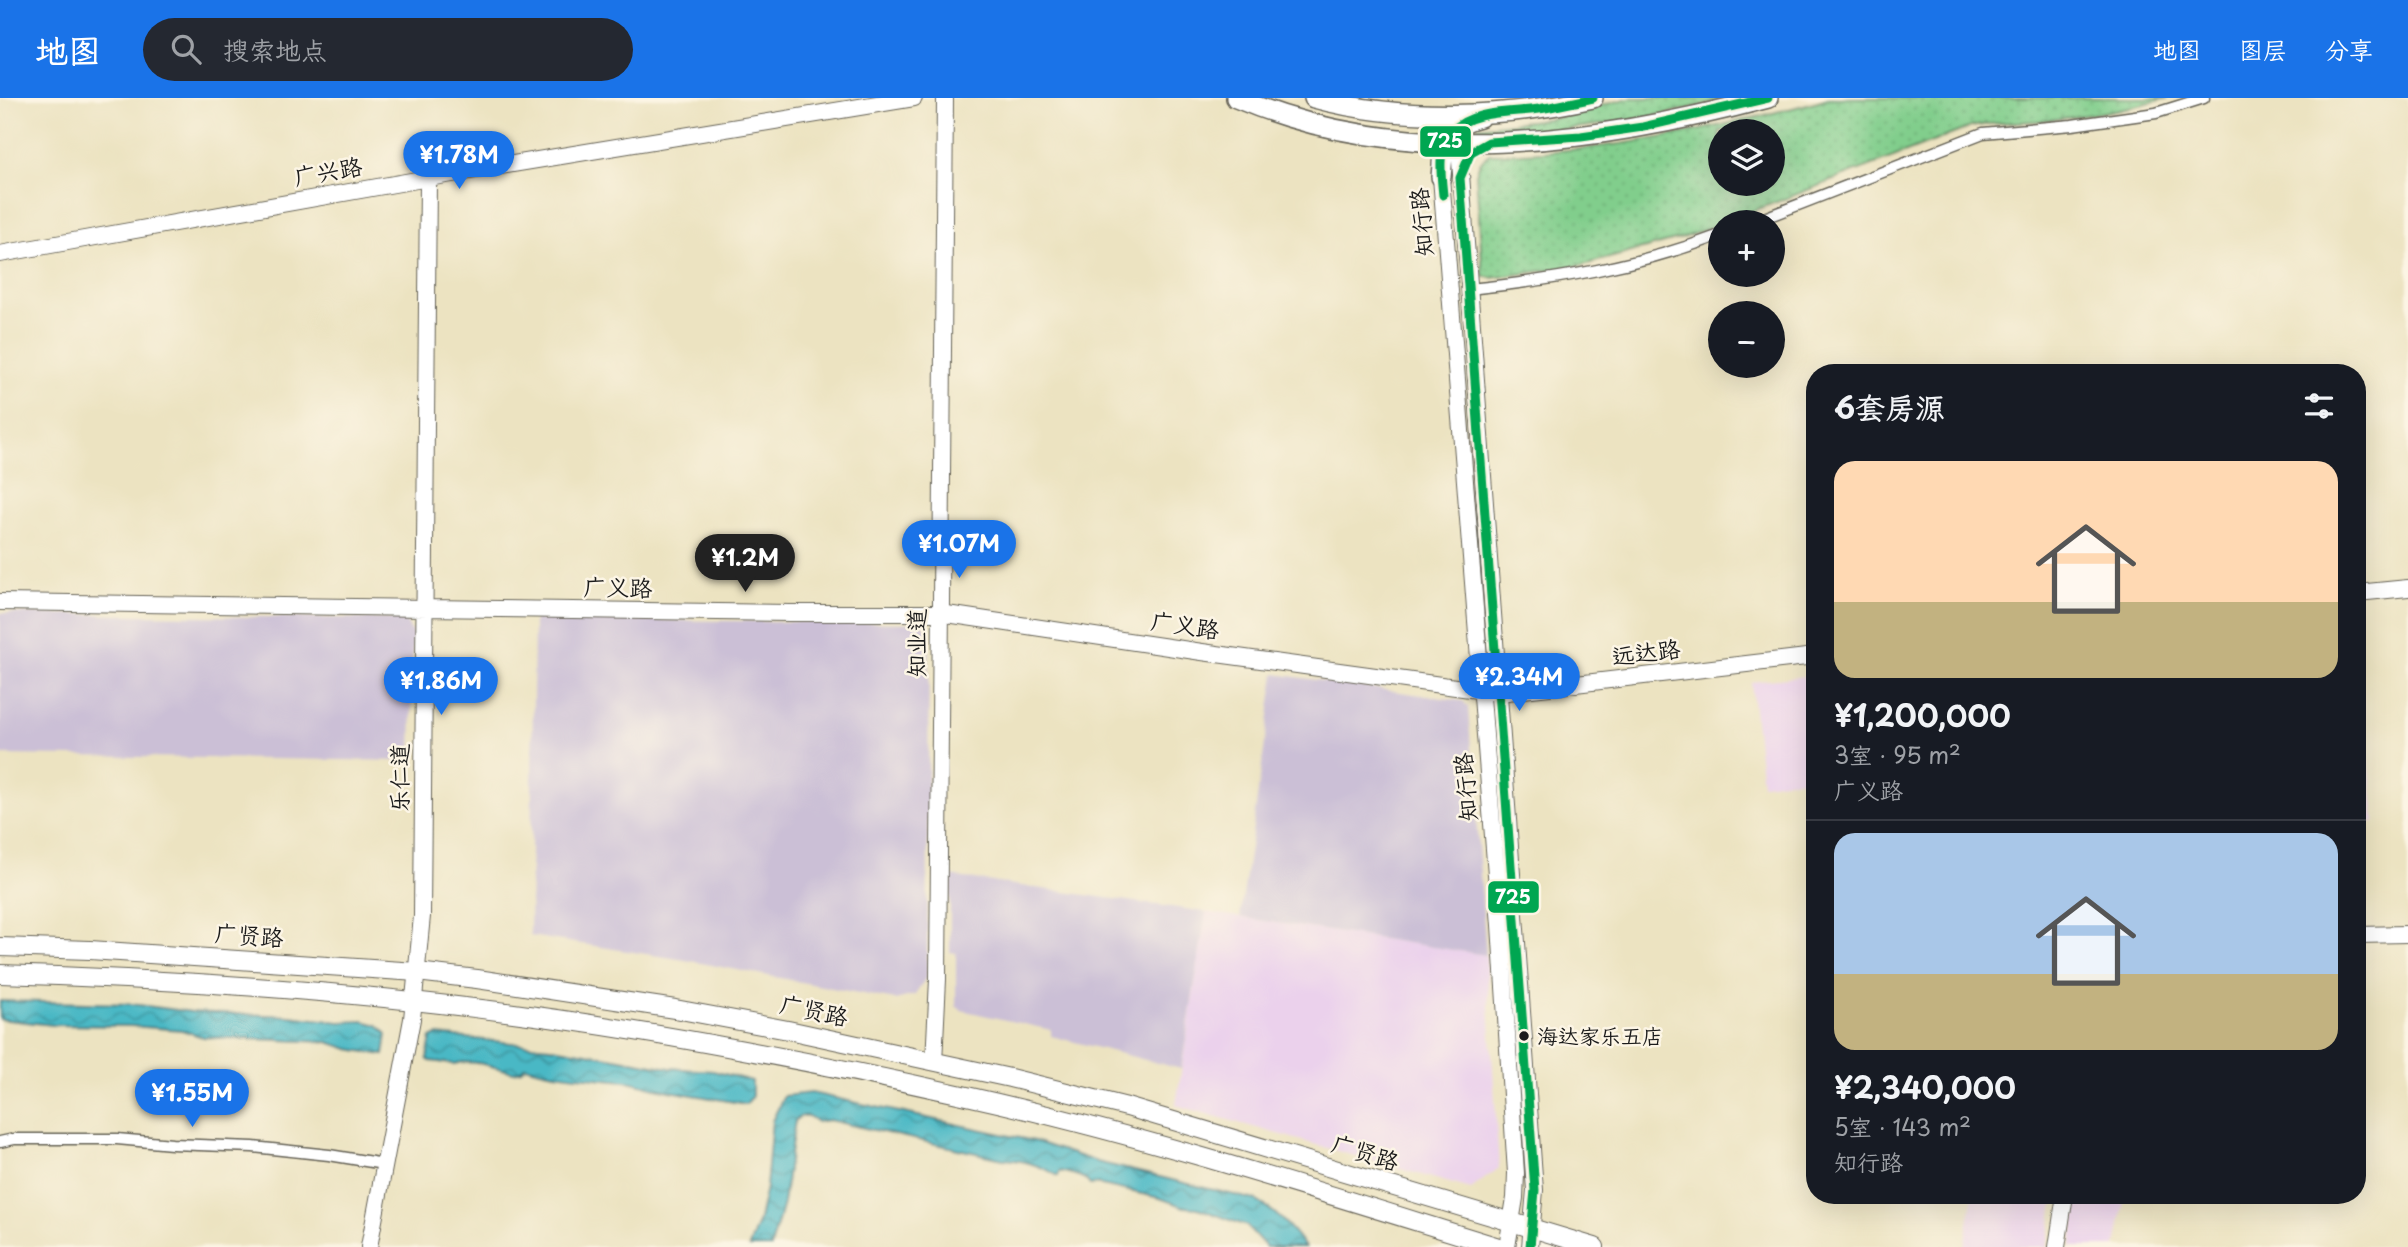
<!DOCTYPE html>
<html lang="zh">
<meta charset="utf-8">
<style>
:root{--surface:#171b24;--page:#242831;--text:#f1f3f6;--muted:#9ea1a6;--line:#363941;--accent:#1a73e8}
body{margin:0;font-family:"Playpen Sans","LXGW WenKai TC",sans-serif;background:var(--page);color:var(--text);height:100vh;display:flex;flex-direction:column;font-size:26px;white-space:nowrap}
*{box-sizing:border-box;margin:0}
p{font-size:23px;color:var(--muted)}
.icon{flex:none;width:38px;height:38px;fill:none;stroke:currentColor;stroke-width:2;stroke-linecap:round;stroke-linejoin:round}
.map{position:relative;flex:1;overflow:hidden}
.panel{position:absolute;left:1806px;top:266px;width:560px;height:840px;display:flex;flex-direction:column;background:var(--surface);border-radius:28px;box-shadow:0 7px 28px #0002}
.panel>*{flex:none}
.tools{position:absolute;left:1708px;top:21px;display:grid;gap:14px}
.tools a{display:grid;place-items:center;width:77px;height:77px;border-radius:50%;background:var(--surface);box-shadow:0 7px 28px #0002;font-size:35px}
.price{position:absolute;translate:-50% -60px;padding:0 16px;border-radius:24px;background:var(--accent);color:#fff;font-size:23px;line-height:46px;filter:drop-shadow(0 2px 4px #0008)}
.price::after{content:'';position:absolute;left:50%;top:42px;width:21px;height:16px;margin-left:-10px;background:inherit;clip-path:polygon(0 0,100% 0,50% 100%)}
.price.current{background:#222;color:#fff}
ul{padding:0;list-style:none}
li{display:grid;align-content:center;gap:14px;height:371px;padding:0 28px}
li+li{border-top:2px solid var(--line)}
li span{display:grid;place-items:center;height:217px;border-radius:21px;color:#555}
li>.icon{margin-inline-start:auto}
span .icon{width:126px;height:126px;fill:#fffc;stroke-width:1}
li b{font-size:30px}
h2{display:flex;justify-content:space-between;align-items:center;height:84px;padding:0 28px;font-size:30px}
header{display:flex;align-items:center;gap:42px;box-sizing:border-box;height:98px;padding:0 35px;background:var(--accent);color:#fff}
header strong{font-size:33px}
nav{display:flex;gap:38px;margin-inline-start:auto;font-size:24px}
.search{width:490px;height:63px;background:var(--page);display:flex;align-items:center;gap:18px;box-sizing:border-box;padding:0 24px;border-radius:38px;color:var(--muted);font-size:26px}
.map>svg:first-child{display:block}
.built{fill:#ebd1ec}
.industrial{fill:#cbbfd6}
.grass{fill:url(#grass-dots);stroke:#4e7554;stroke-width:2;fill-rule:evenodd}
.water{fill:url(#water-waves);stroke:#336a70;stroke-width:2}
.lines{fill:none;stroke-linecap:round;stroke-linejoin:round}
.street-casing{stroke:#656256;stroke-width:13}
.secondary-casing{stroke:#656256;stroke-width:18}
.primary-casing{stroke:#656256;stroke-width:20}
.highway-casing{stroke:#656256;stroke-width:22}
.street{stroke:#fff;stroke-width:10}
.secondary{stroke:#fff;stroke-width:16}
.primary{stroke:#fff;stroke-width:18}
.highway{stroke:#fff;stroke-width:19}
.bus-1-casing{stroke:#fcf5e5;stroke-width:14}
.bus-1{stroke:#00a651;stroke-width:9}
.bus-dot{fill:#1c1c1c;stroke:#fcf5e5;stroke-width:2.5}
.labels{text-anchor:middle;stroke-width:5;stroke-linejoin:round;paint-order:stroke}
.bus-label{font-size:21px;fill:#1c1c1c;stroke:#fcf5e5;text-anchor:start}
.street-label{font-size:23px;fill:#1c1c1c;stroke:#fcf5e5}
.line-badge{stroke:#fcf5e5;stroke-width:2.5}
.badge-label{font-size:19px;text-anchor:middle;font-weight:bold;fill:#fff}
</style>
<header>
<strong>地图</strong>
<div class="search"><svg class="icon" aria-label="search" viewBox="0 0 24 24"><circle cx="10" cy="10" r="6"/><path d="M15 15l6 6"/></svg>搜索地点</div>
<nav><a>地图</a><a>图层</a><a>分享</a></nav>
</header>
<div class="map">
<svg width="2408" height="1149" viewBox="0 0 2408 1149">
<defs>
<pattern id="grass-dots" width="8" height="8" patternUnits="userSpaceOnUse" patternTransform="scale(1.75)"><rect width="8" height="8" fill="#81ce8c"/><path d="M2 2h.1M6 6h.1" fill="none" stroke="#6fb078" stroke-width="1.8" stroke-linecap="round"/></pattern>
<pattern id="water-waves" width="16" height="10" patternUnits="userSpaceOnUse" patternTransform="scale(1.75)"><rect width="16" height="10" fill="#4ab8c5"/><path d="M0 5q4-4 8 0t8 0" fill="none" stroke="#3d959f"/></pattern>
</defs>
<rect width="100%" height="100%" fill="#fcf5e5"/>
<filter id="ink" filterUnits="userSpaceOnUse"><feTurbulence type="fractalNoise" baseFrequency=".0143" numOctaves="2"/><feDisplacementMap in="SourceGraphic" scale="14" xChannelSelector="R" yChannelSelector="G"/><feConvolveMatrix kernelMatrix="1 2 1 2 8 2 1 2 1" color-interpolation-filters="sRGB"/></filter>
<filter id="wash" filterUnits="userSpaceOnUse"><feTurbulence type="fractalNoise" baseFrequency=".00686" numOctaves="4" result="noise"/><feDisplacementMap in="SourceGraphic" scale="28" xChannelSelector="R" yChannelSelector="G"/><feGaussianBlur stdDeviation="1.57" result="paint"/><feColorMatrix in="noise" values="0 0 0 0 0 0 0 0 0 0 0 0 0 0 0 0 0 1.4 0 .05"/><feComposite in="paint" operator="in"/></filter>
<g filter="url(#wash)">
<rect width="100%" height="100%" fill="#ece3c1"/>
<path class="built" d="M 2357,553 L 2375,724 L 2357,720 Z
M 1815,577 L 1815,680 L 1762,686 L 1751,584 Z
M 1206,814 L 1486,857 L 1499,1070 L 1471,1091 L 1176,1007 Z
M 1973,1097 L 2055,1097 L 2047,1149 L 1964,1149 Z
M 2079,1097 L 2125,1097 L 2116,1149 L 2071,1149 Z"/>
<path class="industrial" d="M 0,515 L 398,521 L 406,524 L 413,536 L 411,663 L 0,657 Z
M 534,521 L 921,525 L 929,534 L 927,878 L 915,897 L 895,902 L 685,862 L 530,838 Z
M 1275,576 L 1463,603 L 1468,609 L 1486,857 L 1240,819 Z
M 950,778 L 1206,814 L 1181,971 L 1051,938 L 1051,932 L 961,912 L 956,908 L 956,855 L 950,854 Z"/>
<path class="grass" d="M 1629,0 L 1729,0 C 1647,23 1562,35 1476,36 L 1474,33 L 1477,29 L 1556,20 Z
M 1829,0 L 2168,0 C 2126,11 2084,19 2041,23 C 2017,24 1994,24 1971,29 L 1683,140 L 1583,167 L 1492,180 L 1483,178 L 1476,76 L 1480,64 L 1489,56 C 1605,55 1717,32 1829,0 ZM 1720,33 L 1773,33 L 1773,86 L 1720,86 Z"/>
<path class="water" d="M 0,903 L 131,906 L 192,914 L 290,918 L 340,924 L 363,923 L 378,927 L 387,936 L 384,957 L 349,951 L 328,944 L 203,939 L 182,932 L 131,928 L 53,927 L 0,921 Z
M 437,937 L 559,950 L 670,970 L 713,973 L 752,983 L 752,999 L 746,1006 C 716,1000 686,997 656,990 C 646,988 636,984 625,983 C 591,979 558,978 525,968 L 521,972 L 514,974 L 479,965 L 463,964 L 454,966 L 430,963 L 427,961 L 431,940 Z
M 811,995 L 1034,1043 L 1097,1064 L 1255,1102 C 1275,1113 1292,1130 1305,1149 L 1266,1149 L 1247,1128 L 1198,1110 L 1184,1109 L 1160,1100 L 1097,1086 L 1090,1087 C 1084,1077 1070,1076 1060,1073 L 1058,1078 C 1041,1067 1024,1062 1003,1061 L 829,1022 L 817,1024 C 809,1017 804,1015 795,1022 L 783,1105 L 771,1149 L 749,1149 L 759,1122 L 766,1089 L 772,1023 L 784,998 Z"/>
</g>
<g filter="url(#ink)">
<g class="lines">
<defs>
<path id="street" d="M 1754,124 L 1983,35 L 2072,27 L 2156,15 L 2204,0
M 1469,191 C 1555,182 1639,168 1720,137
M 0,1044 L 14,1041 L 117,1041 L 172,1046 L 253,1049 L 329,1057 L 384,1066"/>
<path id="secondary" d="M 1440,15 L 1441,79 L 1500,827 L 1516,1075 L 1515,1100 L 1507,1149
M 1458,35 L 1535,1092 L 1530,1149
M 0,156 L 428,80 L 914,0
M 2357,495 L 2408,490
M 0,504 L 790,515 L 940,515 L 1202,554 L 1499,595 L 1815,558
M 2357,837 L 2408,836
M 934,964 L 938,881 L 945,0
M 369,1149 L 412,921 L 422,818 L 428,80
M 2057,1149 L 2065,1097"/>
<path id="primary" d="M 0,849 L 90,852 L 417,874 L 477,881 L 675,911 L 788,932 L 1010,980 L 1127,1009 L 1595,1149
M 0,876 C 169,881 338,892 506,914 C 660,934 815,964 967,998 C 1147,1038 1323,1095 1499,1149"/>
<path id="highway" d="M 1236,0 C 1405,72 1596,46 1768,0
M 1314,0 C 1402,24 1505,20 1593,0
M 1441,79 C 1444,46 1443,28 1480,19"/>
</defs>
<use href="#street" class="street-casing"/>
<use href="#secondary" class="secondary-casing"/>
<use href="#primary" class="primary-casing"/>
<use href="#highway" class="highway-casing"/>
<use href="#street" class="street"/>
<use href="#secondary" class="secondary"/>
<use href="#primary" class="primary"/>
<use href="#highway" class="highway"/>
<defs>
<path id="bus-1" d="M 1443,97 C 1441,77 1437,50 1451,34 C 1472,11 1512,15 1539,11 C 1557,8 1575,4 1593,0
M 1530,1149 L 1535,1092 L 1460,80 L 1471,54 L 1489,44 L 1581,38 L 1643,29 L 1768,0"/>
</defs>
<use href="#bus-1" class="bus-1-casing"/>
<use href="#bus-1" class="bus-1"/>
</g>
</g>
<circle class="bus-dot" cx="1524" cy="938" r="6"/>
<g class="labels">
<g class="bus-label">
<text x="1537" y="946">海达家乐五店</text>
</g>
<g class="street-label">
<text transform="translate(328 74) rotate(-10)" y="8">广兴路</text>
<text transform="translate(1422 124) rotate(-95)" y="8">知行路</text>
<text transform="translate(618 490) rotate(1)" y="8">广义路</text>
<text transform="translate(1185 528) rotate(8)" y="8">广义路</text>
<text transform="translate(917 545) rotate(-90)" y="8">知业道</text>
<text transform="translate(1646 555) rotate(-7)" y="8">远达路</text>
<text transform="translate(400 680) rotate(-90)" y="8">乐仁道</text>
<text transform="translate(1466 689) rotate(-95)" y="8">知行路</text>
<text transform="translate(249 838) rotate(4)" y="8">广贤路</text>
<text transform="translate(814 913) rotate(12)" y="8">广贤路</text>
<text transform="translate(1365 1055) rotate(17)" y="8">广贤路</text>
</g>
</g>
<g class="line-badge">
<rect x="1419" y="27" width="53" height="33" rx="7" fill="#00a651"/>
<rect x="1487" y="782" width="53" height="34" rx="7" fill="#00a651"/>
</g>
<g class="badge-label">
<text x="1445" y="50">725</text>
<text x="1513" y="806">725</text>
</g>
</svg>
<div class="tools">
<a><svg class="icon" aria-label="layers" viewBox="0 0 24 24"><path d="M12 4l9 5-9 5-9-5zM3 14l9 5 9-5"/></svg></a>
<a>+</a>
<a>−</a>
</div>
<b class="price" style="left:459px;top:93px">¥1.78M</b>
<b class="price" style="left:959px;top:482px">¥1.07M</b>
<b class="price current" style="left:745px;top:496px">¥1.2M</b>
<b class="price" style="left:1519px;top:615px">¥2.34M</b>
<b class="price" style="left:441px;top:619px">¥1.86M</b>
<b class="price" style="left:192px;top:1031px">¥1.55M</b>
<section class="panel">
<h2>6套房源<svg class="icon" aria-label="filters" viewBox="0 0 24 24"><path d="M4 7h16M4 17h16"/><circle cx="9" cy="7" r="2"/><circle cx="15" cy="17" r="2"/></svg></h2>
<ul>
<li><span style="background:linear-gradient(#ffd9b3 65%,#c2b280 0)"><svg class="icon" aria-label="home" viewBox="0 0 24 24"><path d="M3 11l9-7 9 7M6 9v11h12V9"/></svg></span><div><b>¥1,200,000</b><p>3室 · 95 m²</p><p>广义路</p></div></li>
<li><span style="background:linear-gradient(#a9c7e8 65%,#c2b280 0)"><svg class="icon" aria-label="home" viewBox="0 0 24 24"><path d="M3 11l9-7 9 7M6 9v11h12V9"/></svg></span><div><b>¥2,340,000</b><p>5室 · 143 m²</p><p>知行路</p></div></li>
</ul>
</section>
</div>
